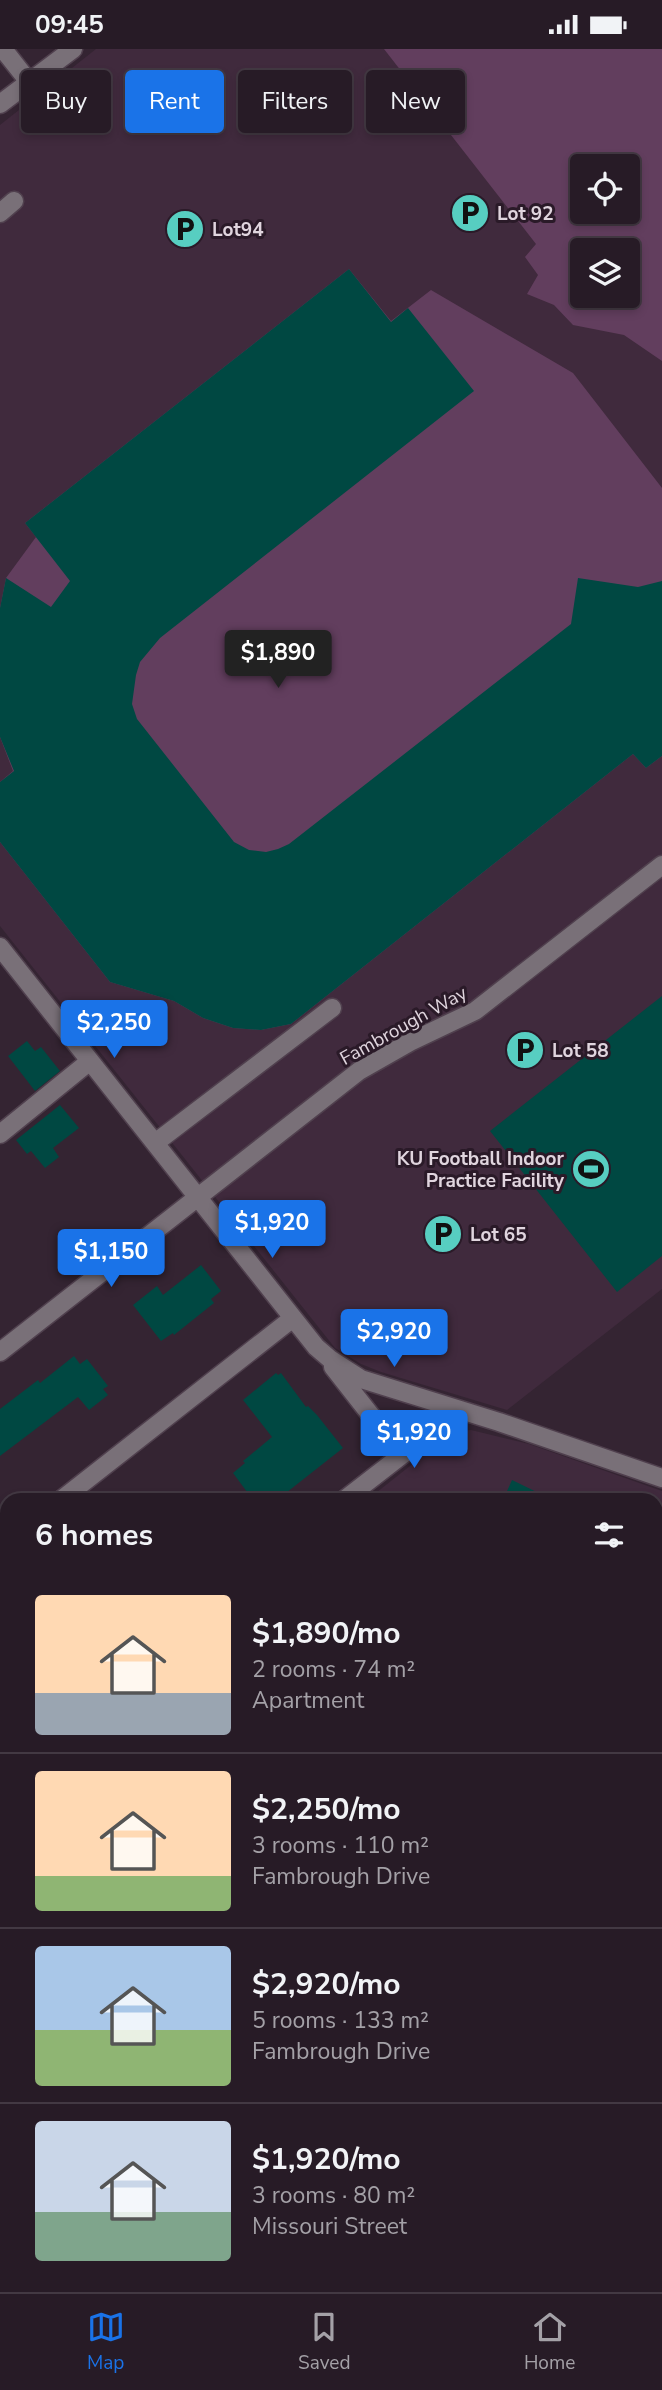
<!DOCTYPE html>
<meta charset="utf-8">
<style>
:root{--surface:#271b26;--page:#332832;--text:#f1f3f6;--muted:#a4a1a7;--line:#433943;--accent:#1a73e8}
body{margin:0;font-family:"Nunito Sans",sans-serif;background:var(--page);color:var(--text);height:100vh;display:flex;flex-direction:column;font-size:26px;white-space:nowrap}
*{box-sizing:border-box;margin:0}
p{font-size:23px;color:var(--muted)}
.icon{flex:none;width:38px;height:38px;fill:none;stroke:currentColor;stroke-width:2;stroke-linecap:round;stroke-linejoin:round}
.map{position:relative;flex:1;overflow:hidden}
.side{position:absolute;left:0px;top:1444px;width:663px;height:800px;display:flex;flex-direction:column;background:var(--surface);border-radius:21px 21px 0 0;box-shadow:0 4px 10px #0003,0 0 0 2px var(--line)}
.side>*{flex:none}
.hud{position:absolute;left:21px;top:21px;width:621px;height:63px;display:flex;gap:14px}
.controls{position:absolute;left:570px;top:105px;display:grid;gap:14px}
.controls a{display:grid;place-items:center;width:70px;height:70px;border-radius:7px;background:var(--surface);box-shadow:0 4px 10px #0003,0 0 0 2px var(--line);font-size:35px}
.price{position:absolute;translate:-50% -60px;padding:0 16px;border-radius:7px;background:var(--accent);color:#fff;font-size:23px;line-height:46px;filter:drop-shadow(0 2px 4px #0008)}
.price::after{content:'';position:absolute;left:50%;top:42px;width:21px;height:16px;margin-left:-10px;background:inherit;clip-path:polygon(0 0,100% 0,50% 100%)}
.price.on{background:#222;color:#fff}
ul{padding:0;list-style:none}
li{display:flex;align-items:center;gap:21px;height:175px;padding:0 35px}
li+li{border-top:2px solid var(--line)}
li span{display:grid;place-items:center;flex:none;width:196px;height:140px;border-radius:7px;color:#555}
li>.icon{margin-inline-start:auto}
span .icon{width:84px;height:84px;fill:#fffc;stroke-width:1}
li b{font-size:30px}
h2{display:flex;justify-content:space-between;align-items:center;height:84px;padding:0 35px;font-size:30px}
.tag{padding:0 24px;border-radius:7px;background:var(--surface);box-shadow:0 4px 10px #0003,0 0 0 2px var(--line);font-size:24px;line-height:63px}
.tag.on{background:var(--accent);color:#fff}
.status{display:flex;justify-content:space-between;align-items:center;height:49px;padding:0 35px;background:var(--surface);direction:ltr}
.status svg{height:19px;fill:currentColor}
.dock{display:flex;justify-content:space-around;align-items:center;height:98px;border-top:2px solid var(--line);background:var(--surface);font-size:19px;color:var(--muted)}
.dock a{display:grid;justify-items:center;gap:4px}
.dock .on{color:var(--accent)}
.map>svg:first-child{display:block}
.built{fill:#402a3d;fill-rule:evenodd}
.green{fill:#623e5e;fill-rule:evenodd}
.building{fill:#004842}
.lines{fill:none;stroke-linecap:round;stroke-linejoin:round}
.minor-casing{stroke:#50404e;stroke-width:21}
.minor{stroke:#797078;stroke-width:18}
.labels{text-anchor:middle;stroke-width:6;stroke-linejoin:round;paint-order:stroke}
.poi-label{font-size:19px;font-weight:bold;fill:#e0d5de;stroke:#2a1a28;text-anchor:start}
.street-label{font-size:19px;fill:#e0d5de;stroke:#2a1a28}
</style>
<div class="status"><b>09:45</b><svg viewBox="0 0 49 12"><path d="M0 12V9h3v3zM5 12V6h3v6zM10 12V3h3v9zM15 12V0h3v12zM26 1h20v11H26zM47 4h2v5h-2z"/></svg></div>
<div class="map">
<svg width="662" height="2243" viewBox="0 0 662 2243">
<rect width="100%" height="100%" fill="#342432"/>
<path class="built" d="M 96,0 L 662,0 L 662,1240 L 507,1361 L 381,1323 L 361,1315 L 335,1299 L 0,877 L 0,76 ZM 583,117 L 628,117 L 628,163 L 583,163 ZM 583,201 L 628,201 L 628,247 L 583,247 Z
M 471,1381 L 529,1395 L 662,1442 L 662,1931 L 656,1926 L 656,1451 L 367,1451 L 449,1386 L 458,1382 Z"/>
<path class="green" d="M 384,0 L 662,0 L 662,312 L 624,286 L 573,276 L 554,256 L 527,245 L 538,226 L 525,208 L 536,195 ZM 583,117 L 628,117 L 628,163 L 583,163 ZM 628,201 L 628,247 L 583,247 L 583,201 Z
M 349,220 L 391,272 L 431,241 L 573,324 L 662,439 L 662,707 L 646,719 L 633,705 L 291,975 L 261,981 L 233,979 L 203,969 L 174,952 L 110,933 L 0,793 L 0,733 L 13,722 L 0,688 L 0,559 L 6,529 L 36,488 L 25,474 Z"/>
<path class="building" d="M 349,220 L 391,273 L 408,259 L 474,342 L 160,589 L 140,613 L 136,626 L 132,655 L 137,670 L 234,793 L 249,801 L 266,803 L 278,800 L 289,795 L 571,575 L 578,529 L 638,538 L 662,532 L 662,707 L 646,719 L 633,705 L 291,975 L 261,981 L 233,979 L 203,969 L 174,952 L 110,933 L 0,793 L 0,733 L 14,722 L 0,688 L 0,559 L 6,529 L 51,558 L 70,532 L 25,474 Z
M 662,947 L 662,1207 L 617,1243 L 490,1082 Z
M 27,992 L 35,1002 L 41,998 L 60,1022 L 35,1042 L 8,1007 Z
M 60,1056 L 79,1079 L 53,1099 L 59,1108 L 45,1119 L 31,1102 L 27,1105 L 16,1091 Z
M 201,1216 L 221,1242 L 211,1250 L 214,1254 L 174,1286 L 173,1284 L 161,1292 L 133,1256 L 157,1237 L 163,1246 Z
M 74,1307 L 80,1315 L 87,1310 L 108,1337 L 103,1340 L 108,1346 L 89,1361 L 78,1348 L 0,1407 L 0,1360 L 38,1331 L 40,1334 Z
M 276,1324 L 278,1326 L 281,1324 L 306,1358 L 308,1357 L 317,1366 L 343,1399 L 277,1451 L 253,1451 L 233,1424 L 245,1414 L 243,1412 L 272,1388 L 243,1351 Z
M 512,1431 L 553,1451 L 503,1451 Z"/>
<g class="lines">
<defs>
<path id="minor" d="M 3,0 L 29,33
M 0,55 L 73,0
M 0,164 L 14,152
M 0,898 L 316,1298 L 330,1310 L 361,1330 L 499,1373 L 662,1429
M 0,1085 L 90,1012
M 155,1094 L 332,959
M 0,1303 L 359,1022 L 410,993 L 475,962 L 662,816
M 333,1318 L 402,1406
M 61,1451 L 293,1269
M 344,1451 L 460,1361
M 0,1498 L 7,1493
M 0,1683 L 7,1692
M 0,1721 L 7,1716
M 656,1765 L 662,1756
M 656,1898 L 662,1904
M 0,1929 L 7,1924
M 656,2041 L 662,2044
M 0,2125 L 7,2120
M 176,2236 L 181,2243
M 540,2236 L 549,2243
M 354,2243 L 362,2236"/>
</defs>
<use href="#minor" class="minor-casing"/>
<use href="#minor" class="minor"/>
</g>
<defs>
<symbol id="parking-disc" viewBox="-11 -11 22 22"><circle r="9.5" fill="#57cec1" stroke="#2a1a28"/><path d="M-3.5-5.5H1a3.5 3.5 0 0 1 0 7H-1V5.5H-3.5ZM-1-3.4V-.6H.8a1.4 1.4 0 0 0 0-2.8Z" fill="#111"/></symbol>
<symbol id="stadium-disc" viewBox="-11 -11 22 22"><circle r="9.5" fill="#57cec1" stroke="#2a1a28"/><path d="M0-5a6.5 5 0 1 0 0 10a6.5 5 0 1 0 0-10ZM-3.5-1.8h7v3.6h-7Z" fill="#111"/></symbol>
</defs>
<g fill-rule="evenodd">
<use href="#parking-disc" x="448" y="142" width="44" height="44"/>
<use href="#parking-disc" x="163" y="158" width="44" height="44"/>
<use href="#parking-disc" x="503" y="979" width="44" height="44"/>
<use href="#stadium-disc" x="569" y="1098" width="44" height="44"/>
<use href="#parking-disc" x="421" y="1163" width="44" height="44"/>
</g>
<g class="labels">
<g class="poi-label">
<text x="497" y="171">Lot 92</text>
<text x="212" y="187">Lot94</text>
<text x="552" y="1008">Lot 58</text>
<text x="564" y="1116" text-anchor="end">KU Football Indoor<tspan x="564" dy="22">Practice Facility</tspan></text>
<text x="470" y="1192">Lot 65</text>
</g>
<g class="street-label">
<text transform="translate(403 976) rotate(-29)" y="7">Fambrough Way</text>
</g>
</g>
</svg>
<div class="controls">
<a><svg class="icon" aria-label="locate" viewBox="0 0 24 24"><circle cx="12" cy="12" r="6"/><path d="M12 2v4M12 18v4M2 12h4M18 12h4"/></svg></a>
<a><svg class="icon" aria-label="layers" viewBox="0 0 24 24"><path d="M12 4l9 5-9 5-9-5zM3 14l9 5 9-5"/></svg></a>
</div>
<b class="price on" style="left:278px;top:641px">$1,890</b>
<b class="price" style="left:114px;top:1011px">$2,250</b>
<b class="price" style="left:272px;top:1211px">$1,920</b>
<b class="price" style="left:111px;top:1240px">$1,150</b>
<b class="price" style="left:394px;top:1320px">$2,920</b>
<b class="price" style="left:414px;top:1421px">$1,920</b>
<div class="hud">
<a class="tag">Buy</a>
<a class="tag on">Rent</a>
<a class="tag">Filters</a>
<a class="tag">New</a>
</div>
<section class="side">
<h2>6 homes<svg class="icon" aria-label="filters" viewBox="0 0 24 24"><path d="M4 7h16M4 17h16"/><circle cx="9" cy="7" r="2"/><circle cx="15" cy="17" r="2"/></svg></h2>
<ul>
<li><span style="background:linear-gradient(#ffd9b3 70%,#9aa5b1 0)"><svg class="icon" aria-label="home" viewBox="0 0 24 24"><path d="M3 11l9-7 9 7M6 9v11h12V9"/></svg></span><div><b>$1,890/mo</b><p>2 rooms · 74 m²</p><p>Apartment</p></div></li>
<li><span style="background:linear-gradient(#ffd9b3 75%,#8fb573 0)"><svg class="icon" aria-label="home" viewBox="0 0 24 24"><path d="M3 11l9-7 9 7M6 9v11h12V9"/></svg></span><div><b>$2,250/mo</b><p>3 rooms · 110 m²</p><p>Fambrough Drive</p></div></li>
<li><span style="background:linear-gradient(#a9c7e8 60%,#8fb573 0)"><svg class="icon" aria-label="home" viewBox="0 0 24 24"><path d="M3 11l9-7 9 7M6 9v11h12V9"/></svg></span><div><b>$2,920/mo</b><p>5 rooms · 133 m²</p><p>Fambrough Drive</p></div></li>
<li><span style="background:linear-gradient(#c9d6e8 65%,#7fa58c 0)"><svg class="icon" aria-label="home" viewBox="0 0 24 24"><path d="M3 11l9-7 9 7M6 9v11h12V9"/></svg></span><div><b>$1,920/mo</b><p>3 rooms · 80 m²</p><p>Missouri Street</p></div></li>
</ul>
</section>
</div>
<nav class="dock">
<a class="on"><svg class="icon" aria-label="map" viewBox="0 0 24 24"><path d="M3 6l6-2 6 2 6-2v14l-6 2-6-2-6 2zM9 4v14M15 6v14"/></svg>Map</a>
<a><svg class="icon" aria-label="saved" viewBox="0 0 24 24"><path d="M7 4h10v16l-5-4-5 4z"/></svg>Saved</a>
<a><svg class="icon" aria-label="home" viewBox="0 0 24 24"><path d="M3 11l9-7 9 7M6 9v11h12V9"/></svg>Home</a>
</nav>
